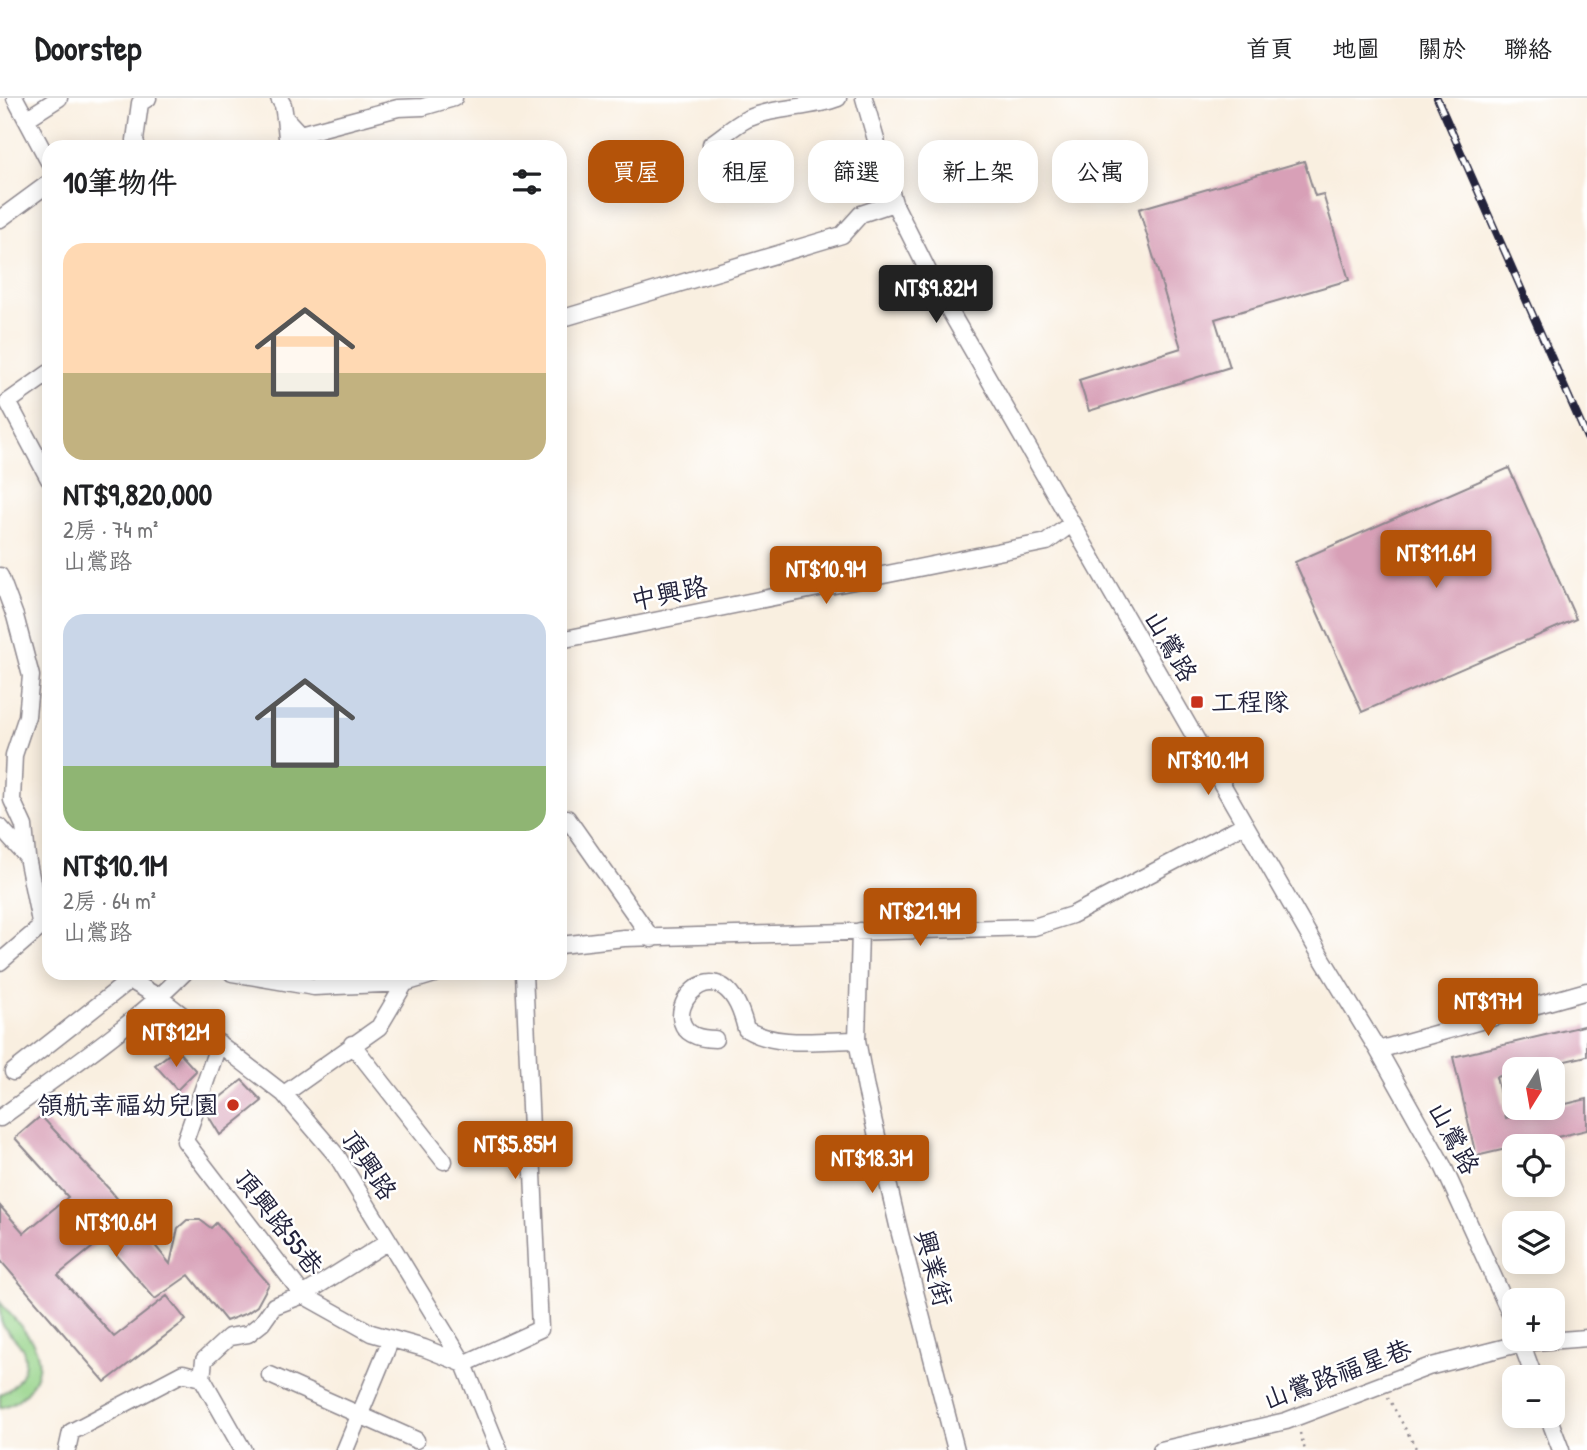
<!DOCTYPE html>
<html lang="zh-TW">
<meta charset="utf-8">
<style>
:root{--surface:#fff;--page:#f6f6f6;--text:#202124;--muted:#757577;--line:#e0e0e0;--accent:#b45309}
body{margin:0;font-family:"Patrick Hand","LXGW WenKai TC",sans-serif;background:var(--page);color:var(--text);height:100vh;display:flex;flex-direction:column;font-size:26px;white-space:nowrap}
*{box-sizing:border-box;margin:0}
p{font-size:23px;color:var(--muted)}
.icon{flex:none;width:38px;height:38px;fill:none;stroke:currentColor;stroke-width:2;stroke-linecap:round;stroke-linejoin:round}
.map{position:relative;flex:1;overflow:hidden}
.sheet{position:absolute;left:42px;top:42px;width:525px;height:840px;display:flex;flex-direction:column;background:var(--surface);border-radius:21px;box-shadow:0 4px 18px #0003}
.sheet>*{flex:none}
.banner{position:absolute;left:588px;top:42px;width:665px;height:63px;display:flex;gap:14px}
.needle{width:46px;rotate:191deg}
.fabs{position:absolute;left:1502px;top:959px;display:grid;gap:14px}
.fabs a{display:grid;place-items:center;width:63px;height:63px;border-radius:14px;background:var(--surface);box-shadow:0 4px 18px #0003;font-size:35px}
.price{position:absolute;translate:-50% -60px;padding:0 16px;border-radius:7px;background:var(--accent);color:#fff;font-size:23px;line-height:46px;filter:drop-shadow(0 2px 4px #0008)}
.price::after{content:'';position:absolute;left:50%;top:42px;width:21px;height:16px;margin-left:-10px;background:inherit;clip-path:polygon(0 0,100% 0,50% 100%)}
.price.selected{background:#222;color:#fff}
ul{padding:0;list-style:none}
li{display:grid;align-content:center;gap:14px;height:371px;padding:0 21px}
li span{display:grid;place-items:center;height:217px;border-radius:21px;color:#555}
li>.icon{margin-inline-start:auto}
span .icon{width:126px;height:126px;fill:#fffc;stroke-width:1}
li b{font-size:30px}
h2{display:flex;justify-content:space-between;align-items:center;height:84px;padding:0 21px;font-size:30px}
.pill{padding:0 24px;border-radius:21px;background:var(--surface);box-shadow:0 4px 18px #0003;font-size:24px;line-height:63px}
.pill.selected{background:var(--accent);color:#fff}
header{display:flex;align-items:center;gap:42px;box-sizing:border-box;height:98px;padding:0 35px;background:var(--surface);border-bottom:2px solid var(--line)}
header strong{font-size:33px}
nav{display:flex;gap:38px;margin-inline-start:auto;font-size:24px}
.map>svg:first-child{display:block}
.green{fill:#95d388;stroke:#5c7a62;stroke-width:2}
.building{fill:#d8a0b7}
.lines{fill:none;stroke-linecap:round;stroke-linejoin:round}
.minor-casing{stroke:#8e888e;stroke-width:19}
.path{stroke:#8e888e;stroke-width:2.5;stroke-dasharray:2 5;stroke-linecap:butt}
.minor{stroke:#fff;stroke-width:16}
.rail-casing{stroke:#22223b;stroke-width:8}
.rail{stroke:#fff;stroke-width:5;stroke-dasharray:16;stroke-linecap:butt}
.poi-dot{fill:#c8321e;stroke:#fff;stroke-width:2.5}
.labels{text-anchor:middle;stroke-width:5;stroke-linejoin:round;paint-order:stroke}
.street-label{font-size:26px;fill:#22223b;stroke:#fff}
.poi-label{font-size:26px;fill:#22223b;stroke:#fff;text-anchor:start}
</style>
<header>
<strong>Doorstep</strong>
<nav><a>首頁</a><a>地圖</a><a>關於</a><a>聯絡</a></nav>
</header>
<div class="map">
<svg width="1587" height="1352" viewBox="0 0 1587 1352">
<rect width="100%" height="100%" fill="#fff"/>
<filter id="ink" filterUnits="userSpaceOnUse"><feTurbulence type="fractalNoise" baseFrequency=".0143" numOctaves="2"/><feDisplacementMap in="SourceGraphic" scale="14" xChannelSelector="R" yChannelSelector="G"/><feConvolveMatrix kernelMatrix="1 2 1 2 8 2 1 2 1" color-interpolation-filters="sRGB"/></filter>
<filter id="wash" filterUnits="userSpaceOnUse"><feTurbulence type="fractalNoise" baseFrequency=".00686" numOctaves="4" result="noise"/><feDisplacementMap in="SourceGraphic" scale="28" xChannelSelector="R" yChannelSelector="G"/><feGaussianBlur stdDeviation="1.57" result="paint"/><feColorMatrix in="noise" values="0 0 0 0 0 0 0 0 0 0 0 0 0 0 0 0 0 1.4 0 .05"/><feComposite in="paint" operator="in"/></filter>
<g filter="url(#wash)">
<rect width="100%" height="100%" fill="#f9efe0"/>
<path class="green" d="M 0,1204 C 11,1218 26,1232 34,1247 C 48,1274 26,1304 0,1310 L 0,1296 C 17,1290 30,1270 23,1252 C 18,1242 7,1235 2,1226 C 0,1220 0,1211 0,1204 Z"/>
<g id="blocks">
<path class="building" d="M 1304,63 L 1315,98 L 1323,96 L 1349,182 L 1215,221 L 1230,269 L 1089,313 L 1079,282 L 1181,250 L 1139,111 Z
M 1509,370 L 1576,521 L 1362,614 L 1295,464 Z
M 1587,927 L 1587,958 L 1531,971 L 1514,971 L 1514,975 L 1496,979 L 1506,1020 L 1587,1001 L 1587,1032 L 1476,1058 L 1453,959 Z
M 176,951 L 196,973 L 177,992 L 155,967 Z
M 242,982 L 262,1003 L 220,1037 L 206,1014 L 208,1009 Z
M 41,1018 L 111,1093 L 170,1166 L 178,1130 L 187,1122 L 200,1122 L 211,1130 L 216,1125 L 269,1186 L 257,1208 L 247,1215 L 226,1223 L 189,1177 L 155,1201 L 103,1141 L 58,1177 L 114,1239 L 167,1198 L 186,1222 L 105,1284 L 0,1162 L 0,1108 L 24,1135 L 68,1099 L 15,1040 Z"/>
</g>
</g>
<g filter="url(#ink)">
<use href="#blocks" fill-opacity="0" stroke="#8e888e" stroke-width="2"/>
<g class="lines">
<defs>
<path id="minor" d="M 15,0 L 49,64
M 279,0 L 283,7 L 285,20 L 300,36 L 398,10 L 423,9 L 454,0
M 864,0 L 894,105 L 936,189 L 1322,860 L 1378,952 L 1443,1068 L 1514,1224
M 285,20 L 288,49
M 26,21 L 59,0
M 711,46 C 723,38 735,27 747,21 C 776,8 809,11 838,0
M 137,49 L 135,42 L 140,5 L 148,0
M 0,121 L 49,85
M 560,221 L 842,137 L 861,116 L 894,105
M 49,275 L 8,304 L 49,381
M 0,478 L 15,518 L 31,578 L 27,618 L 14,657 L 12,702 L 24,728 L 27,759 L 41,829
M 560,542 L 1047,444 L 1071,426
M 567,720 L 652,841
M 0,729 L 27,759
M 860,833 L 857,942 L 866,991 L 899,1132 L 956,1352
M 560,847 L 624,840 L 1034,829 L 1072,817 L 1245,726
M 0,864 L 49,822
M 118,875 L 160,900 L 284,996 L 337,1058 L 464,1266 L 499,1352
M 232,875 L 314,889 L 405,885 L 438,875
M 715,941 C 634,941 720,822 746,931 C 776,950 823,942 857,942
M 219,945 L 185,1043 L 303,1197 L 371,1235 L 424,1250 L 464,1266 L 540,1231 L 524,875
M 352,946 L 444,1063
M 1378,952 L 1587,893
M 13,974 L 130,882
M 284,996 L 379,929 L 405,885
M 0,1020 C 63,974 129,931 184,875
M 1520,1241 L 1534,1279
M 270,1277 L 416,1342
M 202,1280 L 204,1262 L 229,1239 L 248,1236 L 262,1225 L 274,1208 L 303,1197 L 389,1143
M 202,1280 L 243,1352
M 1548,1318 L 1561,1352
M 67,1352 L 71,1334 L 183,1275 L 202,1280
M 345,1352 L 391,1241
M 1161,1352 L 1286,1323 L 1428,1269 L 1522,1245 L 1587,1240"/>
</defs>
<use href="#minor" class="minor-casing"/>
<path class="path" d="M 1388,1299 L 1417,1352
M 1300,1335 L 1305,1352"/>
<use href="#minor" class="minor"/>
<defs>
<path id="rail" d="M 1437,0 L 1587,340"/>
</defs>
<use href="#rail" class="rail-casing"/>
<use href="#rail" class="rail"/>
</g>
</g>
<g class="poi-dot">
<rect x="1190" y="597" width="14" height="14" rx="3.5"/>
<circle cx="233" cy="1007" r="7"/>
</g>
<g class="labels">
<g class="street-label">
<text transform="translate(669 495) rotate(-11)" y="9">中興路</text>
<text transform="translate(1171 548) rotate(60)" y="9">山鶯路</text>
<text transform="translate(1454 1040) rotate(62)" y="9">山鶯路</text>
<text transform="translate(369 1067) rotate(56)" y="9">頂興路</text>
<text transform="translate(279 1124) rotate(52)" y="9">頂興路55巷</text>
<text transform="translate(934 1170) rotate(75)" y="9">興業街</text>
<text transform="translate(1337 1276) rotate(-20)" y="9">山鶯路福星巷</text>
</g>
<g class="poi-label">
<text x="1211" y="613">工程隊</text>
<text x="219" y="1016" text-anchor="end">領航幸福幼兒園</text>
</g>
</g>
</svg>
<div class="fabs">
<a><svg class="needle" viewBox="-14 -14 28 28"><path d="M0-13l5 13h-10z" fill="#e53935"/><path d="M0 13l5-13h-10z" fill="#757577"/></svg></a>
<a><svg class="icon" aria-label="locate" viewBox="0 0 24 24"><circle cx="12" cy="12" r="6"/><path d="M12 2v4M12 18v4M2 12h4M18 12h4"/></svg></a>
<a><svg class="icon" aria-label="layers" viewBox="0 0 24 24"><path d="M12 4l9 5-9 5-9-5zM3 14l9 5 9-5"/></svg></a>
<a>+</a>
<a>−</a>
</div>
<b class="price selected" style="left:936px;top:227px">NT$9.82M</b>
<b class="price" style="left:1436px;top:492px">NT$11.6M</b>
<b class="price" style="left:826px;top:508px">NT$10.9M</b>
<b class="price" style="left:1208px;top:699px">NT$10.1M</b>
<b class="price" style="left:920px;top:850px">NT$21.9M</b>
<b class="price" style="left:1488px;top:940px">NT$17M</b>
<b class="price" style="left:176px;top:971px">NT$12M</b>
<b class="price" style="left:515px;top:1083px">NT$5.85M</b>
<b class="price" style="left:872px;top:1097px">NT$18.3M</b>
<b class="price" style="left:116px;top:1161px">NT$10.6M</b>
<div class="banner">
<a class="pill selected">買屋</a>
<a class="pill">租屋</a>
<a class="pill">篩選</a>
<a class="pill">新上架</a>
<a class="pill">公寓</a>
</div>
<section class="sheet">
<h2>10筆物件<svg class="icon" aria-label="filters" viewBox="0 0 24 24"><path d="M4 7h16M4 17h16"/><circle cx="9" cy="7" r="2"/><circle cx="15" cy="17" r="2"/></svg></h2>
<ul>
<li><span style="background:linear-gradient(#ffd9b3 60%,#c2b280 0)"><svg class="icon" aria-label="home" viewBox="0 0 24 24"><path d="M3 11l9-7 9 7M6 9v11h12V9"/></svg></span><div><b>NT$9,820,000</b><p>2房 · 74 m²</p><p>山鶯路</p></div></li>
<li><span style="background:linear-gradient(#c9d6e8 70%,#8fb573 0)"><svg class="icon" aria-label="home" viewBox="0 0 24 24"><path d="M3 11l9-7 9 7M6 9v11h12V9"/></svg></span><div><b>NT$10.1M</b><p>2房 · 64 m²</p><p>山鶯路</p></div></li>
</ul>
</section>
</div>
